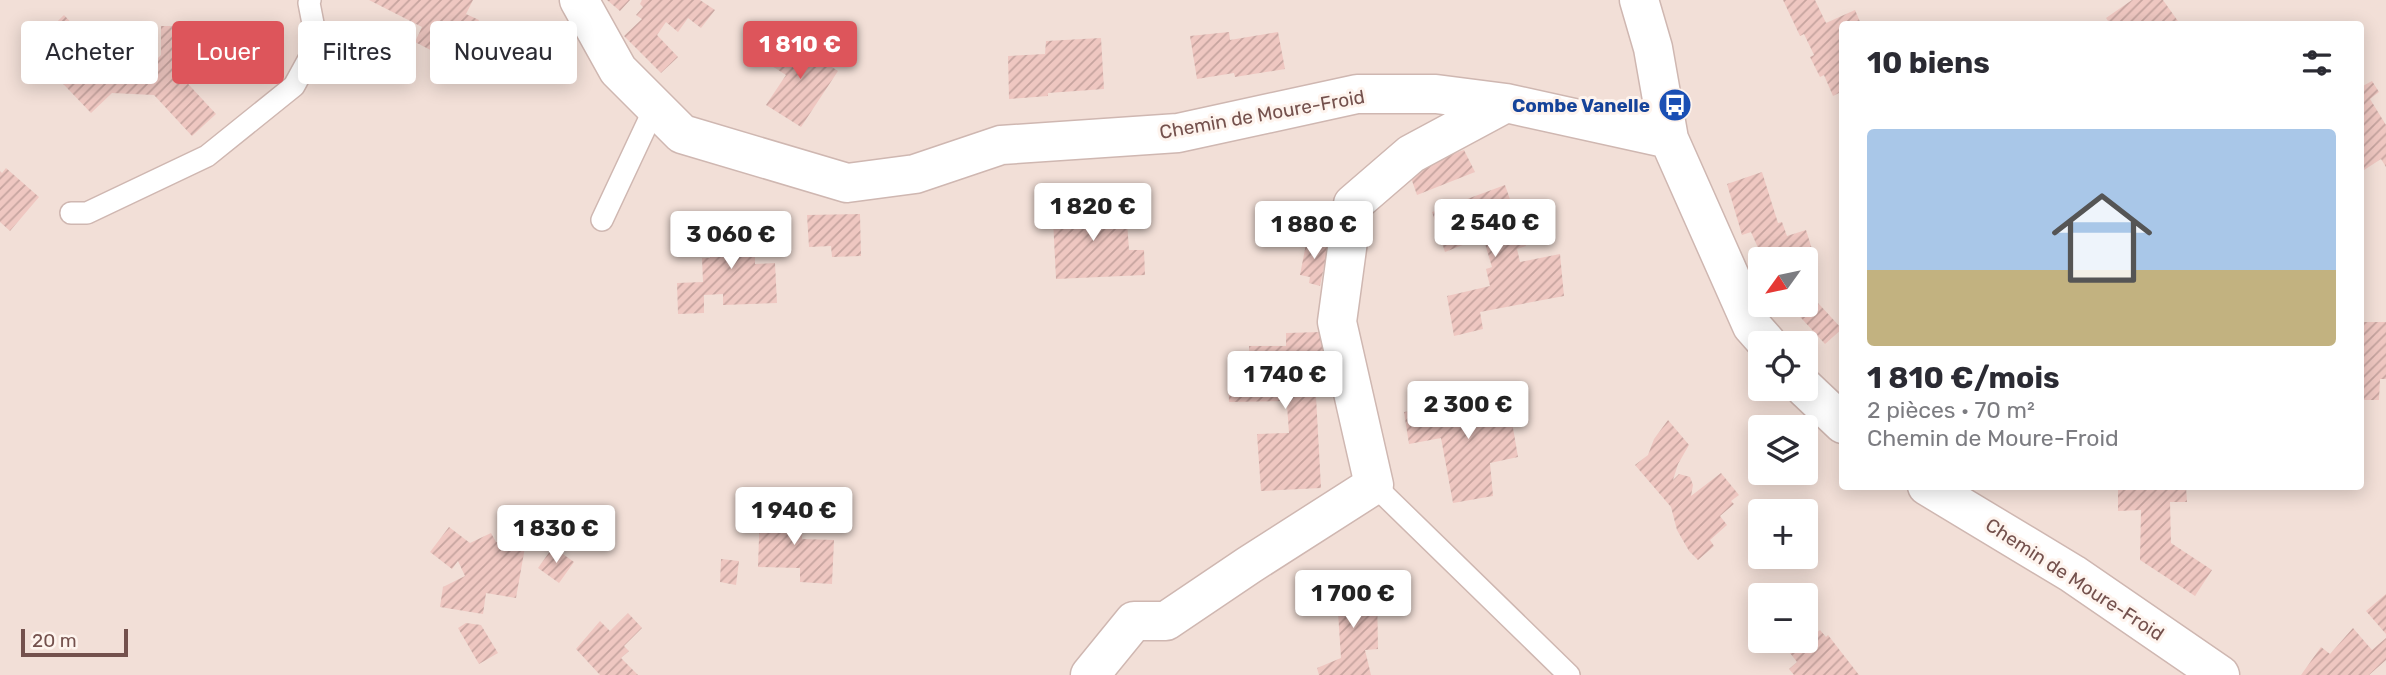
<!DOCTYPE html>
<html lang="fr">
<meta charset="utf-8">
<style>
:root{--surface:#fff;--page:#f7f7f7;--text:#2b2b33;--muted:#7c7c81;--line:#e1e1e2;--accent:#dd555b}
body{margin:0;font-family:Rubik,sans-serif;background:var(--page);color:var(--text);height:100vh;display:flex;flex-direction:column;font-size:26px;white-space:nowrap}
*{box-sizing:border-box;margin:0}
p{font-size:23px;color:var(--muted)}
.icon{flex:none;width:38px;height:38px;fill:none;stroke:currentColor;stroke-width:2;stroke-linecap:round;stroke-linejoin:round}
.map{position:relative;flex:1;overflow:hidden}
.drawer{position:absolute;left:1839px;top:21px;width:525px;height:469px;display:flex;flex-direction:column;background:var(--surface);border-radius:7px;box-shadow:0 4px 18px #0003}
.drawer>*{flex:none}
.banner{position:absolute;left:21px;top:21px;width:665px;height:63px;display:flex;gap:14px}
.needle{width:46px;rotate:237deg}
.fabs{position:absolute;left:1748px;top:247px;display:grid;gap:14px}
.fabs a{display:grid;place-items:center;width:70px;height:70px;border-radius:7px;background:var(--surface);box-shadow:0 4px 18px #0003;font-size:35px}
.scale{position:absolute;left:21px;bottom:18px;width:107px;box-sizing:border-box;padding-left:7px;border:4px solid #74514d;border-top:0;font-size:19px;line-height:24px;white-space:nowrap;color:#74514d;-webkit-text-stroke:5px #fef4ee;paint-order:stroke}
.price{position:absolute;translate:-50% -60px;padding:0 16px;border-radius:7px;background:#fff;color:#222;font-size:23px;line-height:46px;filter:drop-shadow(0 2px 4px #0008)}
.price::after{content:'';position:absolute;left:50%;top:42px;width:21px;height:16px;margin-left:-10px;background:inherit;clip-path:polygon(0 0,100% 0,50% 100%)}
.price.active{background:var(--accent);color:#fff}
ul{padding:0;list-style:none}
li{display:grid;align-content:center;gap:14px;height:371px;padding:0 28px}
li+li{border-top:2px solid var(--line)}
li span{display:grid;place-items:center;height:217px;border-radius:7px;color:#555}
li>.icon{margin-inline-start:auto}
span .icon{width:126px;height:126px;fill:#fffc;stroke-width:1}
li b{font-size:30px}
h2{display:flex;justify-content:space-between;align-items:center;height:84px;padding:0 28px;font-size:30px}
.chip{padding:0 24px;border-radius:7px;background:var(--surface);box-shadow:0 4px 18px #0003;font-size:24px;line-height:63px}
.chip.active{background:var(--accent);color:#fff}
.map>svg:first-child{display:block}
.residential{fill:#f2dfd7;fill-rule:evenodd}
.building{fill:url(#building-hatch)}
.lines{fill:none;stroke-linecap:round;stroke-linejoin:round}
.lane-casing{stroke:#cfb7b1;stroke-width:24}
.street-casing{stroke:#cfb7b1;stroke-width:41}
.lane{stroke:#fff;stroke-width:21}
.street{stroke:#fff;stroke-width:38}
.labels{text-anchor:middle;stroke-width:6;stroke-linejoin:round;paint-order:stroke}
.transit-label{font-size:19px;font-weight:bold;fill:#164399;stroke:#fef4ee;text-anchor:end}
.street-label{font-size:19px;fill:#74514d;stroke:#fef4ee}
</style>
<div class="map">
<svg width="2386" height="675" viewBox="0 0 2386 675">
<defs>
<pattern id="building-hatch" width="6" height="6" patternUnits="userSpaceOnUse" patternTransform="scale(1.75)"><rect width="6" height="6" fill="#efc7c1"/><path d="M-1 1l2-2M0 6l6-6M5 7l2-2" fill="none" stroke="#c6a49f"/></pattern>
</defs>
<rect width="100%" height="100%" fill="#fbefe8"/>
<path class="residential" d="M 0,0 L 2386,0 L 2386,675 L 0,675 ZM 1843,24 L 2361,24 L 2361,486 L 1843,486 ZM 1760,259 L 1806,259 L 1806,304 L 1760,304 ZM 1760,343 L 1806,343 L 1806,388 L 1760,388 ZM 1760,427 L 1806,427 L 1806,472 L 1760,472 ZM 1760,511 L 1806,511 L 1806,556 L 1760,556 ZM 1760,595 L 1806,595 L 1806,640 L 1760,640 Z"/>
<path class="building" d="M 369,0 L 473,0 L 466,14 L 479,20 L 466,46 L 452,38 L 444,57 L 415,42 L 422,27 Z
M 607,0 L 630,0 L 620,11 Z
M 642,0 L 700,0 L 715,10 L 701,28 L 688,18 L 678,32 L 666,22 L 657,35 L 678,57 L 661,73 L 624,36 L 642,19 L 636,15 L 643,7 L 640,4 Z
M 1783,0 L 1815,0 L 1826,23 L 1855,10 L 1861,24 L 1843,24 L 1843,91 L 1833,96 L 1824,75 L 1820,77 L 1810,57 L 1814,55 L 1804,34 L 1800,36 Z
M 2132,0 L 2163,0 L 2180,24 L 2110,24 L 2106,18 Z
M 64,15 L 81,33 L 76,37 L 115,78 L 137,79 L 161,55 L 161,26 L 190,26 L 190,55 L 179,55 L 178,73 L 216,114 L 192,136 L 154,95 L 112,93 L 91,113 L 46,66 L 49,64 L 32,46 Z
M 1229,32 L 1230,40 L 1278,32 L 1285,69 L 1235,77 L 1234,73 L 1197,79 L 1190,36 Z
M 793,34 L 810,44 L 806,50 L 838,71 L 801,127 L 766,105 L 786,75 L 772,66 Z
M 1101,38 L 1104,89 L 1048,93 L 1048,96 L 1009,99 L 1008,56 L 1045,54 L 1046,41 Z
M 2372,81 L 2379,92 L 2370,99 L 2386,125 L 2386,167 L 2381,159 L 2361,172 L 2361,87 Z
M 1464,150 L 1475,172 L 1417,195 L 1410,175 L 1427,163 Z
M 6,168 L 39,197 L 10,231 L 0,222 L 0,171 L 2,173 Z
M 1762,172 L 1778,223 L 1782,222 L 1787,236 L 1806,230 L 1817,265 L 1806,268 L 1806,259 L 1763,259 L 1751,232 L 1742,235 L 1727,184 Z
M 1505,185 L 1526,246 L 1517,249 L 1520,262 L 1560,254 L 1564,296 L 1480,312 L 1483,329 L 1454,336 L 1447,296 L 1490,286 L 1486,269 L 1492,267 L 1483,237 L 1445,252 L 1432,212 Z
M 1052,199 L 1074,199 L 1074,210 L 1126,207 L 1129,250 L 1144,250 L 1145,275 L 1056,279 Z
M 860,214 L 861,256 L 832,257 L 831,246 L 809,247 L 807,215 Z
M 760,223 L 761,248 L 755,248 L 755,264 L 775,263 L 777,303 L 723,305 L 723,294 L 704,295 L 704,313 L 678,314 L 677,283 L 703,282 L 702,258 L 710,258 L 709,224 Z
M 1307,239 L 1329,243 L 1320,286 L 1309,283 L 1310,277 L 1300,275 Z
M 1806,290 L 1842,329 L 1825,344 L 1792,308 L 1785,311 L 1783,304 L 1806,304 Z
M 2361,322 L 2386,322 L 2386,379 L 2380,379 L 2379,400 L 2361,400 Z
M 1322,332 L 1323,352 L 1307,352 L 1308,378 L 1315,378 L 1321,488 L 1261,491 L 1257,434 L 1289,433 L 1287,405 L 1290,405 L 1286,404 L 1287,401 L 1229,402 L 1228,373 L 1249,372 L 1249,346 L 1286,346 L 1286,333 Z
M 1507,393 L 1518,457 L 1490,463 L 1493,496 L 1453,503 L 1441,438 L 1409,444 L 1404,412 Z
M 1668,420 L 1689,445 L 1678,464 L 1673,480 L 1679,474 L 1690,477 L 1693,485 L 1691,496 L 1721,473 L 1739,495 L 1731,501 L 1734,504 L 1720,516 L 1727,525 L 1710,540 L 1714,546 L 1698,560 L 1689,551 L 1677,530 L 1671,507 L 1635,465 L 1648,455 L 1654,439 Z
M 2118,486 L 2186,486 L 2187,502 L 2170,502 L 2171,543 L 2212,570 L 2195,596 L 2140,560 L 2141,510 L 2118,511 Z
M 760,509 L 803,511 L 802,539 L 834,540 L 832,584 L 800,582 L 800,568 L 758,567 Z
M 449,527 L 470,543 L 491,533 L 496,542 L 525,547 L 516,598 L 486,593 L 483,614 L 440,607 L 443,587 L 465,576 L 458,561 L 452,569 L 430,552 Z
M 553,547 L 574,562 L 559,583 L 538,568 Z
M 721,559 L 739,561 L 736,585 L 720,582 Z
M 1377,588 L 1378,649 L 1365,650 L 1371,675 L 1319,675 L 1317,668 L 1341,658 L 1338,612 L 1326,612 L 1325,591 Z
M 2386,594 L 2386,634 L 2366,611 Z
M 628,613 L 642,628 L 624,646 L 629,651 L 621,658 L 638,675 L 600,675 L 576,649 L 600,621 L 610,631 Z
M 466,623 L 481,625 L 498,653 L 479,664 L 458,628 Z
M 2353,628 L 2372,650 L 2386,638 L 2386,660 L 2369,675 L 2301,675 L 2321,647 L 2330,654 Z
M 1820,630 L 1826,637 L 1828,635 L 1859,675 L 1794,675 L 1789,669 L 1797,662 L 1790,653 Z"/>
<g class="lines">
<defs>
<path id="lane" d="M 71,213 L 87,213 L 207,156 L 294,86 L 317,44 L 309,3 L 310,0
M 602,220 L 655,107
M 1374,485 L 1569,675"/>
<path id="street" d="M 579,0 L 618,70 L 682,134 L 847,183 L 915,174 L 1001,145 L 1178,133 L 1357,94 L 1436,94 L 1506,103 L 1669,139
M 1639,0 L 1653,48 L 1669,139 L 1752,326 L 1767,343
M 1805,388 L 1843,424
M 1927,486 L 2073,574 L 2220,675
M 1090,675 L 1134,621 L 1166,621 L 1249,565 L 1374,485 L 1337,322 L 1353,204 L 1411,154 L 1506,103"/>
</defs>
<use href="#lane" class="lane-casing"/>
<use href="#street" class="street-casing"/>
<use href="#lane" class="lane"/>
<use href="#street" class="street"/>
</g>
<defs>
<symbol id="bus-disc" viewBox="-11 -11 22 22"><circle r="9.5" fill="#1a4fb4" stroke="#fef4ee"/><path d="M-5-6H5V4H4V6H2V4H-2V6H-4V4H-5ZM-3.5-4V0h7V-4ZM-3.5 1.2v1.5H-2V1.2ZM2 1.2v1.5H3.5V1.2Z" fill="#fff"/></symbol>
</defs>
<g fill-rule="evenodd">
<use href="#bus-disc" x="1656" y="86" width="38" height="38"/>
</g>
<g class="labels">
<g class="transit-label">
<text x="1650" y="112">Combe Vanelle</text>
</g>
<g class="street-label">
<text transform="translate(1262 114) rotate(-10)" y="7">Chemin de Moure-Froid</text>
<text transform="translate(2075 579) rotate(33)" y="7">Chemin de Moure-Froid</text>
</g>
</g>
</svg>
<div class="fabs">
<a><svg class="needle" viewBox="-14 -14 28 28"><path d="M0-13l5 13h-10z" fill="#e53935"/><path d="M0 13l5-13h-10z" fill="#7c7c81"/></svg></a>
<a><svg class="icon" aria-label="locate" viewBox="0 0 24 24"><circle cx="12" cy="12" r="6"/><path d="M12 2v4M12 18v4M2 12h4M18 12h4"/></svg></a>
<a><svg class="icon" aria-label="layers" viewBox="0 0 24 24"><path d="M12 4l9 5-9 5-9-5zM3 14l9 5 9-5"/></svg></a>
<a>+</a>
<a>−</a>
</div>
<div class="scale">20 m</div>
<b class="price active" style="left:800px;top:81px">1 810 €</b>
<b class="price" style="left:1093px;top:243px">1 820 €</b>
<b class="price" style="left:1495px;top:259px">2 540 €</b>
<b class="price" style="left:1314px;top:261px">1 880 €</b>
<b class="price" style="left:731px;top:271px">3 060 €</b>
<b class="price" style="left:1285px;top:411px">1 740 €</b>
<b class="price" style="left:1468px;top:441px">2 300 €</b>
<b class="price" style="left:794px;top:547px">1 940 €</b>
<b class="price" style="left:556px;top:565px">1 830 €</b>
<b class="price" style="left:1353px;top:630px">1 700 €</b>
<div class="banner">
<a class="chip">Acheter</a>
<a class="chip active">Louer</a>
<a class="chip">Filtres</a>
<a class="chip">Nouveau</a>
</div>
<section class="drawer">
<h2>10 biens<svg class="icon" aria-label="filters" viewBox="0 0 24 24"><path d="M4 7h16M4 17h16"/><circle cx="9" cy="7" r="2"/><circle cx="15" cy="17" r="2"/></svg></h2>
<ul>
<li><span style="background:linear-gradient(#a9c7e8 65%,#c2b280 0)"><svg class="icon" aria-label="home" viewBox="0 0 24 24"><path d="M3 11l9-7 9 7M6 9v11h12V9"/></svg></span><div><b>1 810 €/mois</b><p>2 pièces · 70 m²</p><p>Chemin de Moure-Froid</p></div></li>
</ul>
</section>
</div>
